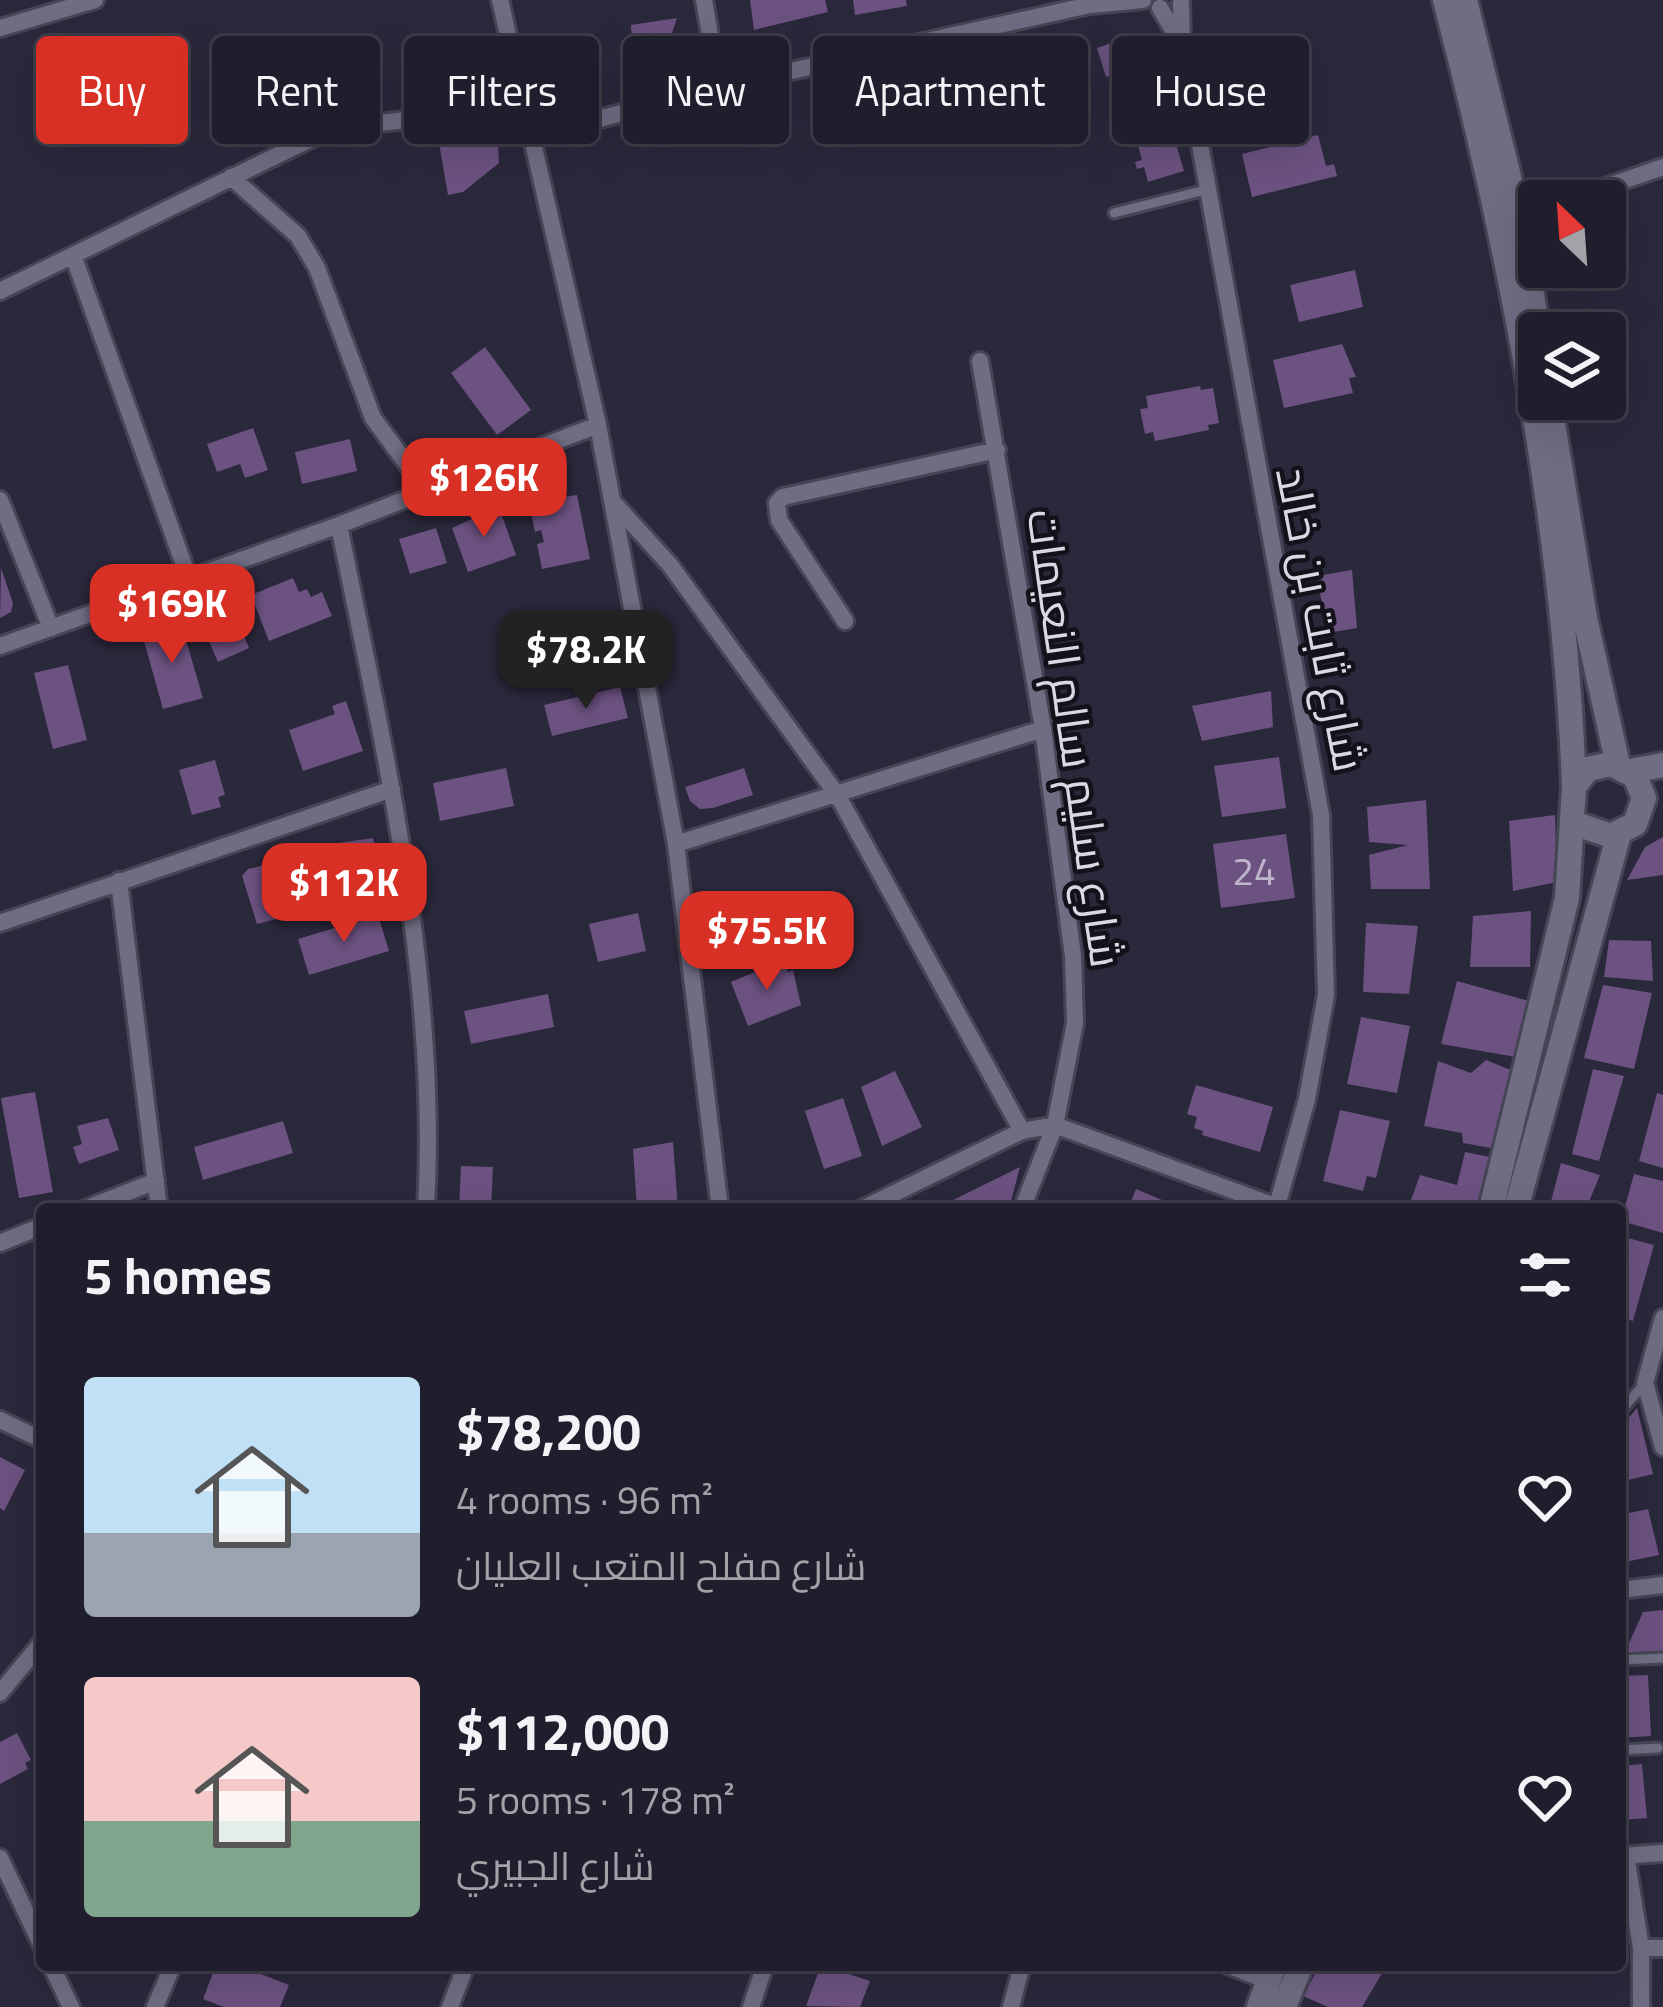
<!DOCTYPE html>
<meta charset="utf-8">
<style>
:root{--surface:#201e2c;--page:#2d2b38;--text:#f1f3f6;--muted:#a2a2a9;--line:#3d3c48;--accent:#d93025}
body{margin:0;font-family:"Titillium Web",Cairo,sans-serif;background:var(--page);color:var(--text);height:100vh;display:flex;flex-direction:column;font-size:45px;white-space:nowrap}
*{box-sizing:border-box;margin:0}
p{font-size:39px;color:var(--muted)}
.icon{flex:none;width:66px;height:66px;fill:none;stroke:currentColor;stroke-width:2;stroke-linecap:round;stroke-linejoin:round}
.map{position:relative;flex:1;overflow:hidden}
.drawer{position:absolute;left:36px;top:1203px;width:1590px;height:768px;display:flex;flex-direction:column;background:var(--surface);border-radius:12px;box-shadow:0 12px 48px #0002,0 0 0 3px var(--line)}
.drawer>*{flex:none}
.banner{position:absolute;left:36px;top:36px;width:1593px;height:108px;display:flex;gap:24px}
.needle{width:78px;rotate:335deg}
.fabs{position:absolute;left:1518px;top:180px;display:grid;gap:24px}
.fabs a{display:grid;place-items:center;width:108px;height:108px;border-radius:12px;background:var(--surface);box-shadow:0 12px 48px #0002,0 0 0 3px var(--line);font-size:60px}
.price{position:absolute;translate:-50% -102px;padding:0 27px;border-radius:24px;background:var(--accent);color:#fff;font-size:39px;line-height:78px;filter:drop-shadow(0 3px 6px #0008)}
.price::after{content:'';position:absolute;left:50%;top:72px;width:36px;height:27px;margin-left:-18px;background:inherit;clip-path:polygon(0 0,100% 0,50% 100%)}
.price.selected{background:#222;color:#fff}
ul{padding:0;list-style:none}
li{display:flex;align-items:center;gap:36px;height:300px;padding:0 48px}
li span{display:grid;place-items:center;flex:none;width:336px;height:240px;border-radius:12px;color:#555}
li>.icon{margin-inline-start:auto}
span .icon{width:144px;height:144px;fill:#fffc;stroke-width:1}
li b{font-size:51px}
h2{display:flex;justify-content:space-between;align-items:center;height:144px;padding:0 48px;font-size:51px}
.tag{padding:0 42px;border-radius:12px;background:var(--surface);box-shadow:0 12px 48px #0002,0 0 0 3px var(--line);font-size:42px;line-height:108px}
.tag.selected{background:var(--accent);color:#fff}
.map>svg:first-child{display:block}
.building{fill:#6c5281}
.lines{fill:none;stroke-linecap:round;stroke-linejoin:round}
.service-casing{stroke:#464555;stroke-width:15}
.minor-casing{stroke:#464555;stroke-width:22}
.secondary-casing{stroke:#464555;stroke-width:30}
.service{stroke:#6f6d83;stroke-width:9}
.minor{stroke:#6f6d83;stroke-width:16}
.secondary{stroke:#6f6d83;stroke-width:24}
.labels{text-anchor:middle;stroke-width:9;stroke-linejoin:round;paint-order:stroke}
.number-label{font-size:39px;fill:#beb6cc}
.street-label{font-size:45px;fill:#d9d8e5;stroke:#13121b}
</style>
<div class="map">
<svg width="1663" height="2007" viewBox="0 0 1663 2007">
<rect width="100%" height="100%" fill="#2a283b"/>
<path class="building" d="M 750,0 L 825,0 L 828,12 L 754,30 Z
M 853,0 L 906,0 L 907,6 L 855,15 Z
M 677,18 L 664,58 L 633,61 L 631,25 Z
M 1134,35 L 1149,64 L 1106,77 L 1097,48 Z
M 470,45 L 475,94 L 406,101 L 401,52 Z
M 1072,48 L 1082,95 L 1027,107 L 1017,60 Z
M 1298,64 L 1311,109 L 1247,128 L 1234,83 Z
M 497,128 L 499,163 L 463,192 L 448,195 L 438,137 Z
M 1172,131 L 1184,171 L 1148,182 L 1144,167 L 1137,169 L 1135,162 L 1142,160 L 1137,142 Z
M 1318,135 L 1326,166 L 1334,164 L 1337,176 L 1252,197 L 1242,154 Z
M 1355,270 L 1363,307 L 1299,322 L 1290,285 Z
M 1342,344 L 1356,377 L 1349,378 L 1353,393 L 1284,408 L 1273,360 Z
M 485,347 L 531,410 L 497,435 L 451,373 Z
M 1200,386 L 1201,390 L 1213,388 L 1219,423 L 1208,425 L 1209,430 L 1155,441 L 1153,432 L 1145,434 L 1140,409 L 1148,408 L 1146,396 Z
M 253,428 L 268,470 L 245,478 L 240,464 L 217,472 L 207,444 Z
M 350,439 L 357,471 L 302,484 L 295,452 Z
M 577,495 L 590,559 L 542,569 L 537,544 L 544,542 L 541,530 L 535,532 L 529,502 Z
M 494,509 L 500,510 L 516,555 L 468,572 L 452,528 Z
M 436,528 L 447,563 L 410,574 L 399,539 Z
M 1,568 L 13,603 L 11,612 L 0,618 Z
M 1352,570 L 1357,628 L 1327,633 L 1317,576 Z
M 293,578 L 299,592 L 307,589 L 311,597 L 322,592 L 332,616 L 269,641 L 251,595 Z
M 232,607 L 249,648 L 218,662 L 200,621 Z
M 181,623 L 203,698 L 163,709 L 142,634 Z
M 68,665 L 87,740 L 53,749 L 34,673 Z
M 620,687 L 628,718 L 552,736 L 544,705 Z
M 1271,691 L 1273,727 L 1202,741 L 1192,706 Z
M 346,701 L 363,751 L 303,771 L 289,730 L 335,714 L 332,706 Z
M 1279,757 L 1286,808 L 1222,817 L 1214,766 Z
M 215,760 L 225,795 L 218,797 L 221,807 L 192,815 L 179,770 Z
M 506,768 L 514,806 L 440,821 L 433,783 Z
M 744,768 L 753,795 L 713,808 L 700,809 L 690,801 L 685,787 Z
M 1426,800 L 1430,889 L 1371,889 L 1369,855 L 1408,845 L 1369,842 L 1367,807 Z
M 1555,815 L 1557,882 L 1513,891 L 1509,821 Z
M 1286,834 L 1295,898 L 1221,908 L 1213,844 Z
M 1663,837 L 1663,875 L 1627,880 L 1645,847 Z
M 373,838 L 386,892 L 332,904 L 318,846 Z
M 291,859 L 298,863 L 305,912 L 257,924 L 242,876 L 248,869 Z
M 764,893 L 784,940 L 742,957 L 723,910 Z
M 1531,911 L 1530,967 L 1470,967 L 1473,916 Z
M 638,913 L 646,951 L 598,962 L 589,924 Z
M 378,915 L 389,951 L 309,975 L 298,939 Z
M 1366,923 L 1418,926 L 1409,994 L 1363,992 Z
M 1609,940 L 1651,941 L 1653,981 L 1604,977 Z
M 783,960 L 788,972 L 793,970 L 801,1005 L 748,1026 L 731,982 Z
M 1457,981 L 1529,1001 L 1516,1057 L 1441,1044 Z
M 1603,985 L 1652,993 L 1634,1069 L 1584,1058 Z
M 548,994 L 554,1027 L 471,1044 L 464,1011 Z
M 1361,1017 L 1410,1026 L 1397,1093 L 1347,1084 Z
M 1486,1060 L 1513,1071 L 1491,1148 L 1463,1143 L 1462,1133 L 1424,1126 L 1438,1061 L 1471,1073 Z
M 1593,1069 L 1624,1076 L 1599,1161 L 1572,1154 Z
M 895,1071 L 922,1127 L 882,1146 L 861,1087 Z
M 1196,1085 L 1273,1107 L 1260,1152 L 1202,1135 L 1203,1131 L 1194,1128 L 1197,1117 L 1187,1114 Z
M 35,1092 L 53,1192 L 19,1198 L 1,1098 Z
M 1657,1093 L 1663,1095 L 1663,1168 L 1639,1161 Z
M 843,1098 L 862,1156 L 824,1169 L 805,1111 Z
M 1340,1110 L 1390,1121 L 1376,1178 L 1367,1176 L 1363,1191 L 1323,1181 Z
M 108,1118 L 119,1150 L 79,1164 L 73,1147 L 82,1144 L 77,1126 Z
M 283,1121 L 293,1153 L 203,1180 L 194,1147 Z
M 673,1142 L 678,1209 L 637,1209 L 633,1149 Z
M 1465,1152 L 1495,1158 L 1483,1209 L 1427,1209 L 1410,1203 L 1420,1175 L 1457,1185 Z
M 1561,1163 L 1600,1175 L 1586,1209 L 1549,1209 Z
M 461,1166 L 493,1167 L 491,1209 L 459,1209 Z
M 1020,1167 L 1009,1209 L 941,1206 Z
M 1634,1174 L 1663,1181 L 1663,1233 L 1621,1221 Z
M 1136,1189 L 1162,1200 L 1158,1209 L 1128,1209 Z
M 1620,1236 L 1654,1245 L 1633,1321 L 1620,1317 Z
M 1637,1408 L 1653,1474 L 1620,1482 L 1620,1428 Z
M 0,1457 L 25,1470 L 4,1511 L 0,1508 Z
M 1648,1509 L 1659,1555 L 1620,1563 L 1620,1515 Z
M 1663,1610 L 1663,1652 L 1625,1652 L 1643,1612 Z
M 1648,1675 L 1651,1736 L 1620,1738 L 1620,1676 Z
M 17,1733 L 31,1760 L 25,1763 L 28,1769 L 0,1784 L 0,1742 Z
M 1642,1764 L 1647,1818 L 1620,1820 L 1620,1766 Z
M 216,1965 L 238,1965 L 289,1985 L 280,2007 L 224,2007 L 203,1999 Z
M 821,1965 L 870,1981 L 860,2007 L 806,2006 Z
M 1320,1965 L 1387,1965 L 1362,2007 L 1328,2007 L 1303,1996 Z"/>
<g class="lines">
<defs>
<path id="service" d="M 1114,213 L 1209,189
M 1620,1412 L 1645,1383
M 1620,1660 L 1663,1658
M 1620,1750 L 1658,1748"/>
<path id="minor" d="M 500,0 L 598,425 L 676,844 L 720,1209
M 704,0 L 719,87
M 1181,3 L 1182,45 L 1321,815 L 1326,995 L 1307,1099 L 1277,1206
M 1160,8 L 1181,44
M 0,28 L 95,0
M 535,136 L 719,87 L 1090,5 L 1143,0
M 231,177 L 298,236 L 317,268 L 373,418 L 426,490
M 1565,201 L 1663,167
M 73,255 L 189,579
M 0,291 L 333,128 L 527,107
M 980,361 L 1043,729 L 1073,956 L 1075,1023 L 1055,1125 L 1022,1209
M 0,500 L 51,628
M 613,502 L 670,565 L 838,796 L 1022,1131
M 339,525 C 384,750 439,979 426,1209
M 845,621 L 779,520 L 777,503 L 783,497 L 997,450
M 0,646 L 339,525 L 598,425
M 676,844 L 1043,729
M 119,881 L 159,1209
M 0,923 L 392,789
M 85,1209 L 156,1181
M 862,1209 L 1022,1131 L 1055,1125 L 1283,1209
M 0,1243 L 42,1226
M 1663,1318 L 1645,1383 L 1663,1447
M 0,1420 L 42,1440
M 1620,1590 L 1663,1585
M 0,1693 L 42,1642
M 1626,1855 L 1641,1948 L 1641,2007
M 1620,1856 L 1663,1853
M 0,1858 L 42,1946
M 1641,1948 L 1663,1948
M 51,1965 L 71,2007
M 1227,1965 L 1269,1981
M 155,2007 L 173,1965
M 450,2007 L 466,1965
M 751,2007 L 765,1965
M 1011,2007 L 1022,1965"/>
<path id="secondary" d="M 1445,0 C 1510,248 1565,532 1574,787
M 1465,0 L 1519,217 L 1539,337
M 1549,399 L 1585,618 L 1618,765
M 1630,771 L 1663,765
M 1491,1209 L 1567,898 L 1574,787 L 1588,769 L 1611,764 L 1635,776 L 1644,798 L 1635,824 L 1611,836 L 1582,826
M 1516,1209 L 1619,834
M 1259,2007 L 1274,1965
M 1284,2007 L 1301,1965"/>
</defs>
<use href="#service" class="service-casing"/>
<use href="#minor" class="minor-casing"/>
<use href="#secondary" class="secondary-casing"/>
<use href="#service" class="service"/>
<use href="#minor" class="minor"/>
<use href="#secondary" class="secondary"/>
</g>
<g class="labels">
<g class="number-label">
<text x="1254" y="885">24</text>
</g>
<g class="street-label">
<text transform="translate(1321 619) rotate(79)" y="16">شارع ثابت بن خالد</text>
<text transform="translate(1075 738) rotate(82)" y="16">شارع سليم سالم النعيمات</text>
</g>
</g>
</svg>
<div class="fabs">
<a><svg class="needle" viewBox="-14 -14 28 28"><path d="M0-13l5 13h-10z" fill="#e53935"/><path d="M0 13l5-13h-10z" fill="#a2a2a9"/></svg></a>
<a><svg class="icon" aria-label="layers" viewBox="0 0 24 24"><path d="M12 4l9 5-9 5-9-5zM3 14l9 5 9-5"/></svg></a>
</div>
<b class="price" style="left:484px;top:540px">$126K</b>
<b class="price" style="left:172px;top:666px">$169K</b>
<b class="price selected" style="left:586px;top:712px">$78.2K</b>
<b class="price" style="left:344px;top:945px">$112K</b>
<b class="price" style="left:767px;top:993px">$75.5K</b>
<div class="banner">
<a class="tag selected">Buy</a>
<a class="tag">Rent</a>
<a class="tag">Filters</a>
<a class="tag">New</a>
<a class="tag">Apartment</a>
<a class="tag">House</a>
</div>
<section class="drawer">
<h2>5 homes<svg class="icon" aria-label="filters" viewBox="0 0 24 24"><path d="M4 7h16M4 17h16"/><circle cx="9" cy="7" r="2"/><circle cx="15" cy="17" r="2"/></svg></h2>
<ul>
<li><span style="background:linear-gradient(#bfe0f5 65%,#9aa5b1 0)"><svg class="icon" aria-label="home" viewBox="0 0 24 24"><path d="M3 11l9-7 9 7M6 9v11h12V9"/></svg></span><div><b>$78,200</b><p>4 rooms · 96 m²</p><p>شارع مفلح المتعب العليان</p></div><svg class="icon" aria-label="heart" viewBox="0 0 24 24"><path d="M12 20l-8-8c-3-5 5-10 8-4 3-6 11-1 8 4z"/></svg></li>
<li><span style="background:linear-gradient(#f6c9c9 60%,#7fa58c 0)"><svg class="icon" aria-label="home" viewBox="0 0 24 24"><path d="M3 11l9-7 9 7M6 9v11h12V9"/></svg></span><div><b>$112,000</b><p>5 rooms · 178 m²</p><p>شارع الجبيري</p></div><svg class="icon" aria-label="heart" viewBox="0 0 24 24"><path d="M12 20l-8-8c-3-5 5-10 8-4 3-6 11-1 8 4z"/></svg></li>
</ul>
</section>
</div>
